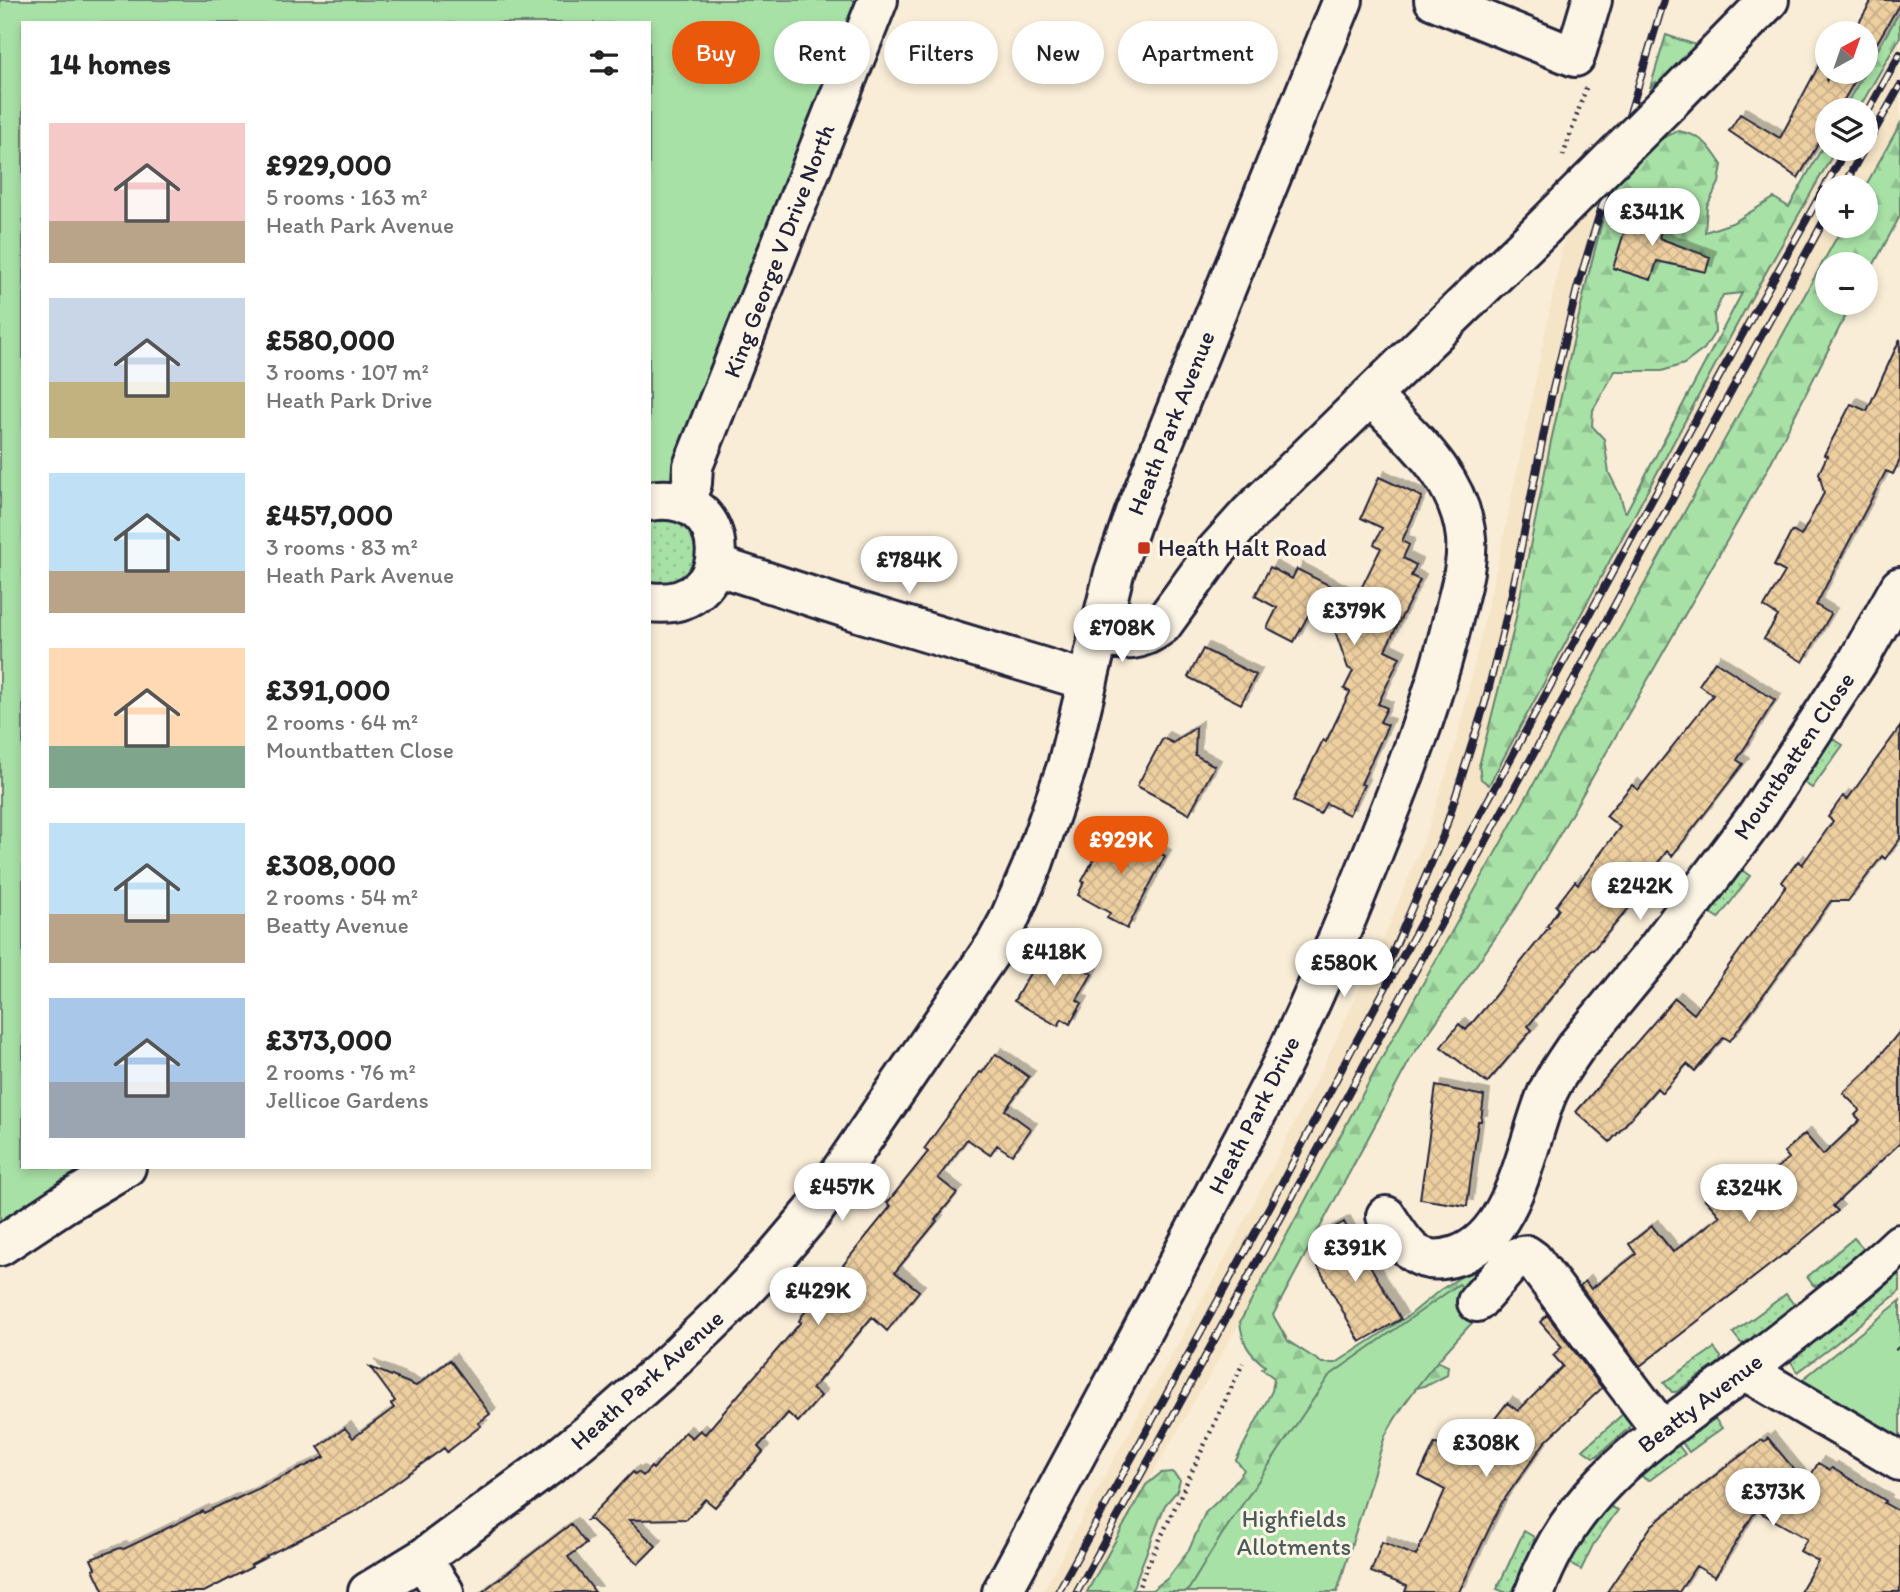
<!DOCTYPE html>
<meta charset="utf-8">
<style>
:root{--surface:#fff;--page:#f6f6f6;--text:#222;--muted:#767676;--accent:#ea580c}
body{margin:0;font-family:Itim,sans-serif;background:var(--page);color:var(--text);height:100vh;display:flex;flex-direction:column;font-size:26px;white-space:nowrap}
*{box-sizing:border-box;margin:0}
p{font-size:23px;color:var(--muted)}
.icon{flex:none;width:38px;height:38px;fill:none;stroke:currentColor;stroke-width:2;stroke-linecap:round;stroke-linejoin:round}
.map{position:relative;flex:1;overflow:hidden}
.panel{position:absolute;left:21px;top:21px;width:630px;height:1148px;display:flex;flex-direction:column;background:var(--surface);border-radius:0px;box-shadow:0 4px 10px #0003}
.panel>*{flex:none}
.hud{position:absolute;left:672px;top:21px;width:665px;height:63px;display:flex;gap:14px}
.needle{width:46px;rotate:40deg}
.controls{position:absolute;left:1815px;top:21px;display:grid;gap:14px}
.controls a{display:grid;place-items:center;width:63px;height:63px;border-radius:50%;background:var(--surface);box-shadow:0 4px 10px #0003;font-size:35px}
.price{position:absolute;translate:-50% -60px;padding:0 16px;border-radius:24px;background:#fff;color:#222;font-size:23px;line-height:46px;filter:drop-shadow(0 2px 4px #0008)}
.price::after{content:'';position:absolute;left:50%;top:42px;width:21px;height:16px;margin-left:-10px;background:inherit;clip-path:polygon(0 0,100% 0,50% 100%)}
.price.on{background:var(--accent);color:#fff}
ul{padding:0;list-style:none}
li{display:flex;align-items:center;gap:21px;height:175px;padding:0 28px}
li span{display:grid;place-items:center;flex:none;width:196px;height:140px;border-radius:0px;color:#555}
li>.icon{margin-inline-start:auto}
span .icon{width:84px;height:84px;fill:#fffc;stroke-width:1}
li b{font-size:30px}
h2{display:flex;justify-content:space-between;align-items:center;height:84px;padding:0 28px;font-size:30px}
.pill{padding:0 24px;border-radius:32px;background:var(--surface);box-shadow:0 4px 10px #0003;font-size:24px;line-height:63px}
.pill.on{background:var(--accent);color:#fff}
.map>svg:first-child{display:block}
.built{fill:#f5e4c6}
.grass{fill:url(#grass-dots);stroke:#658270;stroke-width:2}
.forest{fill:url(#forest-firs);stroke:#658270;stroke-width:2;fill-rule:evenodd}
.green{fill:#a8e1a6;stroke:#658270;stroke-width:2}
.building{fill:url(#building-cross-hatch);stroke:#22223b;stroke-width:2;filter:url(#shadow)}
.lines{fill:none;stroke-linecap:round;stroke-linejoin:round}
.minor-casing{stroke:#22223b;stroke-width:44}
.path{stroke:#22223b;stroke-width:4.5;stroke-dasharray:2 5;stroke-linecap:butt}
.minor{stroke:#fcf5e5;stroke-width:38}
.rail-casing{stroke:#22223b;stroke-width:8}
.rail{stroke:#fcf5e5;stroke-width:5;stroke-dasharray:16;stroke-linecap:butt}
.minor-bridge-casing{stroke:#22223b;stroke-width:44;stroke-linecap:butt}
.minor-bridge{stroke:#fcf5e5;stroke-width:38}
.poi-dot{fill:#c8321e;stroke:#fcf5e5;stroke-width:2.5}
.labels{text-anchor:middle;stroke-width:6;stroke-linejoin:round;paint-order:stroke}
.street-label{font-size:24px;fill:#22223b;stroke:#fcf5e5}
.poi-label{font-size:24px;fill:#22223b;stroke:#fcf5e5;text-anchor:start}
.park-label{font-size:24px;fill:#4a5b5b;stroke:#fcf5e5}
</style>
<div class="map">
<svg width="1900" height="1592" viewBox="0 0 1900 1592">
<defs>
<pattern id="grass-dots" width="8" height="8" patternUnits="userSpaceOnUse" patternTransform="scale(1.75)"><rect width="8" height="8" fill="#a8e1a6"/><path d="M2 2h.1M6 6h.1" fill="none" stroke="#90c190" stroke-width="1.8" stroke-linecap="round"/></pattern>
<pattern id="forest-firs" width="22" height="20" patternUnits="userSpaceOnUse" patternTransform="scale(1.75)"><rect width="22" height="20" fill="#a8e1a6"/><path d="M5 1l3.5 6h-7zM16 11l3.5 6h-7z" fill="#90c190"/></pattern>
<pattern id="building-cross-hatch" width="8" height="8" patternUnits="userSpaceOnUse" patternTransform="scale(1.75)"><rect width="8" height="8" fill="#edcfa0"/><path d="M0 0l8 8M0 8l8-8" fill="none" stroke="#cbb18b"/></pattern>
<filter id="shadow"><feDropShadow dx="6" dy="-6" stdDeviation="0" flood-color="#0004"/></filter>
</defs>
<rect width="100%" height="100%" fill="#f9edd7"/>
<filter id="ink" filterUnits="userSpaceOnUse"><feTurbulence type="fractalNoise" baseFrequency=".0143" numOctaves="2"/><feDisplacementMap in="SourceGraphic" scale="14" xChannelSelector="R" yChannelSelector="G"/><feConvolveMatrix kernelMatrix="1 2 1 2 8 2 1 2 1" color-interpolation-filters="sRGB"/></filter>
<g filter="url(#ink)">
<path class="built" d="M 1900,37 L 1900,124 L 1865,187 L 1827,187 L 1827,226 L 1843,226 L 1390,1043 L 1240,1322 L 1146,1485 L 1087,1592 L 1043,1592 L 1109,1468 L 1234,1242 L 1325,1063 L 1386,933 L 1427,832 L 1456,743 L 1504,535 L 1565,235 L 1609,195 L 1586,284 L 1551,441 L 1513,632 L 1479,765 L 1481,779 L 1488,785 L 1748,304 L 1836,149 L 1866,149 L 1866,110 L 1858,110 Z"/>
<path class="grass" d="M 649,511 L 701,529 L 694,579 L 649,589 Z
M 1830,737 L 1843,745 L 1812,788 L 1802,781 Z
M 1739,868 L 1750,876 L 1719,918 L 1708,911 Z
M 1854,1238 L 1863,1248 L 1862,1253 L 1819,1288 L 1813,1285 L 1807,1277 Z
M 1900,1269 L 1900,1291 L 1834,1345 L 1798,1372 L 1789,1359 Z
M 1786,1294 L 1795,1306 L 1793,1310 L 1747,1343 L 1741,1343 L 1733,1333 Z
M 1714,1348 L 1721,1357 L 1720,1362 L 1676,1392 L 1672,1392 L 1664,1383 Z
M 1623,1414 L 1631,1422 L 1629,1428 L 1597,1456 L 1593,1457 L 1583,1450 Z
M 1712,1415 L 1722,1428 L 1689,1452 L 1679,1438 Z
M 1675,1441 L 1685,1454 L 1650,1480 L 1645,1479 L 1638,1472 Z
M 1607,1505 L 1618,1510 L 1593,1545 L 1581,1570 L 1573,1566 L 1570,1561 L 1581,1538 Z
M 1524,1531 L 1534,1537 L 1533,1545 L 1514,1589 L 1511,1592 L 1504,1592 L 1497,1589 Z"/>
<path class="forest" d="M 1900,11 L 1900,37 L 1858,110 L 1843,110 Z
M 1666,35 L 1699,46 L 1659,85 L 1656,82 L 1650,88 Z
M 1900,124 L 1900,216 L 1866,279 L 1866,264 L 1827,264 L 1827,303 L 1852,303 L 1766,472 L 1560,834 L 1516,908 L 1411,1058 L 1273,1315 L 1288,1341 L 1322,1363 L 1336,1363 L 1411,1314 L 1440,1290 L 1475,1268 L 1483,1271 L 1432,1359 L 1448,1366 L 1447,1375 L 1430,1384 L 1410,1390 L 1235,1592 L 1087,1592 L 1146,1485 L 1161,1473 L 1172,1472 L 1180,1480 L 1177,1491 L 1165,1505 L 1132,1590 L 1152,1590 L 1168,1578 L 1189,1550 L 1205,1513 L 1226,1493 L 1244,1470 L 1236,1460 L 1272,1391 L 1274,1378 L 1262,1369 L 1265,1366 C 1248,1352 1243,1345 1240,1322 L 1390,1043 L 1843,226 L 1866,226 L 1865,187 Z
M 1678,131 C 1702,135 1709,145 1722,165 L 1719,183 L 1707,206 L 1705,232 L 1732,223 L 1774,198 L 1789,207 L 1827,139 L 1827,149 L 1836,149 L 1748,304 L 1489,785 L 1481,779 L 1479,766 L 1513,632 L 1551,441 L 1586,284 L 1609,195 L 1614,184 L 1654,142 ZM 1742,293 L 1626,512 L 1625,512 L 1620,495 L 1609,473 L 1604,439 L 1592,426 L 1593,410 L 1615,371 L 1662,371 L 1684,364 L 1704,349 L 1715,332 L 1714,314 L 1723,295 Z"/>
<path class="green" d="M 0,0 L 869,0 L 672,482 L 649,485 L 649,23 L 23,23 L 23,1167 L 109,1167 L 0,1233 Z
M 1459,1284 L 1485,1309 C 1448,1348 1411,1388 1385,1436 L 1337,1592 L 1187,1592 L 1221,1536 L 1329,1376 Z
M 1900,1301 L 1900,1446 L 1797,1384 Z"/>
<path class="building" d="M 1872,0 L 1900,0 L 1900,3 L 1866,62 L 1866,33 L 1853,33 Z
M 1827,50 L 1827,80 L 1832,72 L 1860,72 L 1838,110 L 1827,110 L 1827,129 L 1798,178 L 1729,131 L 1740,114 L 1780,138 Z
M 1632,207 L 1664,217 L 1659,238 L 1710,257 L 1706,272 L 1657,261 L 1651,280 L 1613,268 Z
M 1900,339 L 1900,460 L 1893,474 L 1886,471 L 1816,605 L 1831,614 L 1803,662 L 1764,639 L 1778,616 L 1764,607 L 1785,572 L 1774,566 L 1792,531 L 1801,536 L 1824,493 L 1819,473 L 1827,456 L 1824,455 L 1851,404 L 1867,411 Z
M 1379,477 L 1422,497 L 1402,541 L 1409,545 L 1403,558 L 1416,565 L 1411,576 L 1420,580 L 1385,650 L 1400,657 L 1378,704 L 1387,708 L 1380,722 L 1388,725 L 1361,784 L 1364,785 L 1349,815 L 1326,803 L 1320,814 L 1293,801 L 1323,740 L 1326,742 L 1350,692 L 1344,689 L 1353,671 L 1348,668 L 1321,591 L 1294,642 L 1267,628 L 1277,608 L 1255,596 L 1270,567 L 1292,579 L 1297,569 L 1356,599 L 1381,548 L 1374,544 L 1382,528 L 1361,518 Z
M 1203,649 L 1256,675 L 1241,704 L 1188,677 Z
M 1715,661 L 1775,700 L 1737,760 L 1743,764 L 1672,856 L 1667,851 L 1625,905 L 1629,908 L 1593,950 L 1591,949 L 1528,1026 L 1532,1030 L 1487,1083 L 1441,1047 L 1459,1024 L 1466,1030 L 1484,1009 L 1549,927 L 1547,926 L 1559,909 L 1556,906 L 1575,881 L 1578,884 L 1620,827 L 1606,816 L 1632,785 L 1638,790 L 1713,695 L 1699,685 Z
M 1196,727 L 1195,755 L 1215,766 L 1189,814 L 1137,786 L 1163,738 L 1173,743 Z
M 1900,727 L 1900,839 L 1885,859 L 1882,856 L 1848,901 L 1831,901 L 1730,1041 L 1724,1037 L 1695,1071 L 1687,1064 L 1662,1093 L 1657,1088 L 1610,1142 L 1576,1112 L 1675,998 L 1694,1014 L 1786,886 L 1782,882 L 1798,861 L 1802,865 L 1833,821 L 1828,817 L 1843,796 L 1847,800 Z
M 1111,827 L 1165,856 L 1127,929 L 1107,918 L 1110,913 L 1078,895 L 1084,882 L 1082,881 Z
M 1045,947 L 1092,974 L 1077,1000 L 1082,1003 L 1070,1024 L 1062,1019 L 1058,1026 L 1014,1001 Z
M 1900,1031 L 1900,1143 L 1833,1206 L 1838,1211 L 1785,1255 L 1784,1254 L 1640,1366 L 1580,1286 L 1585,1281 L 1591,1289 L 1636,1254 L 1629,1244 L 1652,1226 L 1673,1252 L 1720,1216 L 1705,1199 L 1728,1180 L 1743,1196 L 1789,1158 L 1784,1152 L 1805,1134 L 1823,1155 L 1860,1120 L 1855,1115 L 1860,1110 L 1843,1093 L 1869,1069 Z
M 996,1054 L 1029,1077 L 1005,1110 L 1031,1129 L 1012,1155 L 997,1145 L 990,1155 L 967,1139 L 938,1178 L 957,1193 L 935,1220 L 937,1221 L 895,1272 L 919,1291 L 887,1331 L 872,1317 L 812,1389 L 821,1396 L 798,1422 L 788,1413 L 758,1447 L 763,1452 L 715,1507 L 705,1499 L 687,1519 L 629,1520 L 656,1546 L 638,1564 L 591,1520 L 587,1520 L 633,1472 L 635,1474 L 638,1472 L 643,1476 L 651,1467 L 653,1469 L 685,1432 L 692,1438 L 700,1430 L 705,1434 L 801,1322 L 799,1321 L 801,1317 L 891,1206 L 887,1203 L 928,1152 L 924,1149 L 980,1072 L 982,1073 Z
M 1436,1086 L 1484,1096 L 1481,1121 L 1478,1121 L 1467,1206 L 1420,1199 Z
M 1344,1222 L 1363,1258 L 1365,1257 L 1401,1319 L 1360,1342 L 1318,1267 L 1325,1263 L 1318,1249 L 1326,1232 Z
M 1547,1315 L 1602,1388 L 1545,1442 L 1501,1504 L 1459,1592 L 1405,1592 L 1407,1586 L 1371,1572 L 1382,1542 L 1416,1556 L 1445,1490 L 1419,1476 L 1435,1443 L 1462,1462 L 1507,1403 L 1518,1411 L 1563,1366 L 1553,1355 L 1562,1347 L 1540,1322 Z
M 450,1360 L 490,1414 L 478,1423 L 481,1426 L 447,1452 L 444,1448 L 358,1510 L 266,1556 L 267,1557 L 251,1565 L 252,1567 L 204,1592 L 104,1592 L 93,1569 L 95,1568 L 91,1559 L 120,1548 L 124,1549 L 203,1511 L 204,1513 L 233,1499 L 234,1500 L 325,1457 L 318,1447 L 345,1428 L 353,1438 L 394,1408 L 391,1404 L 395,1401 L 370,1367 L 416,1386 Z
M 1768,1438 L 1806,1484 L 1818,1463 L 1830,1470 L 1832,1468 L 1886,1501 L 1884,1503 L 1900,1512 L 1900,1592 L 1800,1592 L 1818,1561 L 1800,1551 L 1807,1539 L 1756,1510 L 1715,1577 L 1696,1566 L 1679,1592 L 1607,1592 L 1652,1525 L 1727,1466 L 1762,1440 L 1764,1442 Z
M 571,1524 L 586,1544 L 568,1557 L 595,1592 L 482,1592 Z"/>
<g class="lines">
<defs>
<path id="minor" d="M 1434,0 L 1575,57 L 1592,0
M 1672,99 L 1769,0
M 649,501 C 737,486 739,614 649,602
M 684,503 L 692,483 L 693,466 L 878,0
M 715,565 L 859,612 L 1088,681
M 1098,636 C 1125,641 1139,643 1162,625 L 1215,552 L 1250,513 L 1542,229
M 1386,1216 C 1405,1245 1416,1269 1456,1256 C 1515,1237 1526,1144 1547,1094 C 1554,1078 1565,1063 1575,1048 L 1657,949 L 1757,816 L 1858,661 L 1900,587
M 0,1246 L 65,1203 L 126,1167
M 1477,1302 L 1517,1257 L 1526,1255 L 1533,1260 L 1662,1431
M 1744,1370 L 1900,1461
M 422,1559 L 444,1592
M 368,1592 L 422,1559 L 555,1461 L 604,1421 L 672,1361 L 722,1313 L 768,1265 L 813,1212 L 996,944 L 1008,922 L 1032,867 L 1067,766 L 1114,573 L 1135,512 L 1343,0
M 1002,1592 C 1071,1464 1140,1337 1207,1208 C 1231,1161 1257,1114 1281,1066 C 1324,977 1360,886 1396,795 C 1420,734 1441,673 1455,610 C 1461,586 1468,562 1466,538 C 1460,477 1411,437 1371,396
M 1535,1592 C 1571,1490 1648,1442 1730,1381 C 1758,1360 1786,1338 1814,1316 C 1843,1293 1873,1270 1900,1244"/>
</defs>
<use href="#minor" class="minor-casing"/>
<path class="path" d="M 1563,156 L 1586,88
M 1896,1348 L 1900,1351
M 1137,1592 L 1144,1573 L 1243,1363"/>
<use href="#minor" class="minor"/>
<defs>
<path id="rail" d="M 1866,115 L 1900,54
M 1866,146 L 1900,86
M 1843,187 L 1864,149
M 1382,977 L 1443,836 L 1485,703 L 1511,598 L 1551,397 L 1577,289 L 1664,0
M 1058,1592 L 1271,1204 L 1351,1051 L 1748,324 L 1846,149
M 1077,1592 L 1827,215"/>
</defs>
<use href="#rail" class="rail-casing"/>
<use href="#rail" class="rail"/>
<defs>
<path id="minor-bridge" d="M 1542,229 L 1672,99"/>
</defs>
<use href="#minor-bridge" class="minor-bridge-casing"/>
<use href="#minor-bridge" class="minor-bridge"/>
</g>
</g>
<rect class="poi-dot" x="1137" y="541" width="14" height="14" rx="3.5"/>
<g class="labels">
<g class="street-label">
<text transform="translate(779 251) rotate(-69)" y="8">King George V Drive North</text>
<text transform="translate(1171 423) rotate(-68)" y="8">Heath Park Avenue</text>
<text transform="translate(1794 756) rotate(-56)" y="8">Mountbatten Close</text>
<text transform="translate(1254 1115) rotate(-63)" y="8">Heath Park Drive</text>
<text transform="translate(647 1380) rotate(-42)" y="8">Heath Park Avenue</text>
<text transform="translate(1700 1403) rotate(-37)" y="8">Beatty Avenue</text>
</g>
<g class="poi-label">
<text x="1158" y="556">Heath Halt Road</text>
</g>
<g class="park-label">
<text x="1294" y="1527">Highfields<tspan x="1294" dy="28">Allotments</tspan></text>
</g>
</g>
</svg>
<div class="controls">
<a><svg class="needle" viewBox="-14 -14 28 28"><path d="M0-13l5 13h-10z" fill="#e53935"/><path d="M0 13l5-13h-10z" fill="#767676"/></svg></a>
<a><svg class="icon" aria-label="layers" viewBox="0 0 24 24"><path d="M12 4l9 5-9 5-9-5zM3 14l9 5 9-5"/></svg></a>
<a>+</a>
<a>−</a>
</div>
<b class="price" style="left:1652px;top:248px">£341K</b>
<b class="price" style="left:909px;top:596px">£784K</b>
<b class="price" style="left:1354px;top:647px">£379K</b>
<b class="price" style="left:1122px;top:664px">£708K</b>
<b class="price on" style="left:1121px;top:876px">£929K</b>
<b class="price" style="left:1640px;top:922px">£242K</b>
<b class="price" style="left:1054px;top:988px">£418K</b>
<b class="price" style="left:1344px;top:999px">£580K</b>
<b class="price" style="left:842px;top:1223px">£457K</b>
<b class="price" style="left:1749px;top:1224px">£324K</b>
<b class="price" style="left:1355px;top:1284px">£391K</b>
<b class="price" style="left:818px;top:1327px">£429K</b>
<b class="price" style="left:1486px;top:1479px">£308K</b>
<b class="price" style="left:1773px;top:1528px">£373K</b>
<div class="hud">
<a class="pill on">Buy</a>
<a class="pill">Rent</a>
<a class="pill">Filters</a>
<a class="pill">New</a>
<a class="pill">Apartment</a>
</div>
<section class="panel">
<h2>14 homes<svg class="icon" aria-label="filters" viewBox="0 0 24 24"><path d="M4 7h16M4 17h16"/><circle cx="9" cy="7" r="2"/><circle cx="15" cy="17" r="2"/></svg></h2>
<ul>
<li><span style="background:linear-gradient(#f6c9c9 70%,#b9a48a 0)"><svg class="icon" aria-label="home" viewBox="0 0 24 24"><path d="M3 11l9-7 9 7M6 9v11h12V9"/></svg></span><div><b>£929,000</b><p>5 rooms · 163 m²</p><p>Heath Park Avenue</p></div></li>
<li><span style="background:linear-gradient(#c9d6e8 60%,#c2b280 0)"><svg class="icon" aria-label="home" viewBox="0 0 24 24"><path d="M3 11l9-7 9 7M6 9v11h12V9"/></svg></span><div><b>£580,000</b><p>3 rooms · 107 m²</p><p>Heath Park Drive</p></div></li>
<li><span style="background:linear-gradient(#bfe0f5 70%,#b9a48a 0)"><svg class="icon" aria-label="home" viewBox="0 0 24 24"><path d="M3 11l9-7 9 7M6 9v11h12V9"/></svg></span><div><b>£457,000</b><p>3 rooms · 83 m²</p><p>Heath Park Avenue</p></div></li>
<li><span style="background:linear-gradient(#ffd9b3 70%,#7fa58c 0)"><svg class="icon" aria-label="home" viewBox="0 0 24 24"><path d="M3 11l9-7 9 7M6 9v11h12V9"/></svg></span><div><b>£391,000</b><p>2 rooms · 64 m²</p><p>Mountbatten Close</p></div></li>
<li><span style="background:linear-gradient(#bfe0f5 65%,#b9a48a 0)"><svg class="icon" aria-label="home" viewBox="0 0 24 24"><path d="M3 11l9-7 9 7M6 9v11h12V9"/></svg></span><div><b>£308,000</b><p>2 rooms · 54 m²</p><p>Beatty Avenue</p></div></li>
<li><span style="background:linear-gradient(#a9c7e8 60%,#9aa5b1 0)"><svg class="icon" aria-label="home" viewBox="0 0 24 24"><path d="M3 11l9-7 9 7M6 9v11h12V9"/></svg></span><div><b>£373,000</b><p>2 rooms · 76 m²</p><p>Jellicoe Gardens</p></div></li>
</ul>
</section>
</div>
